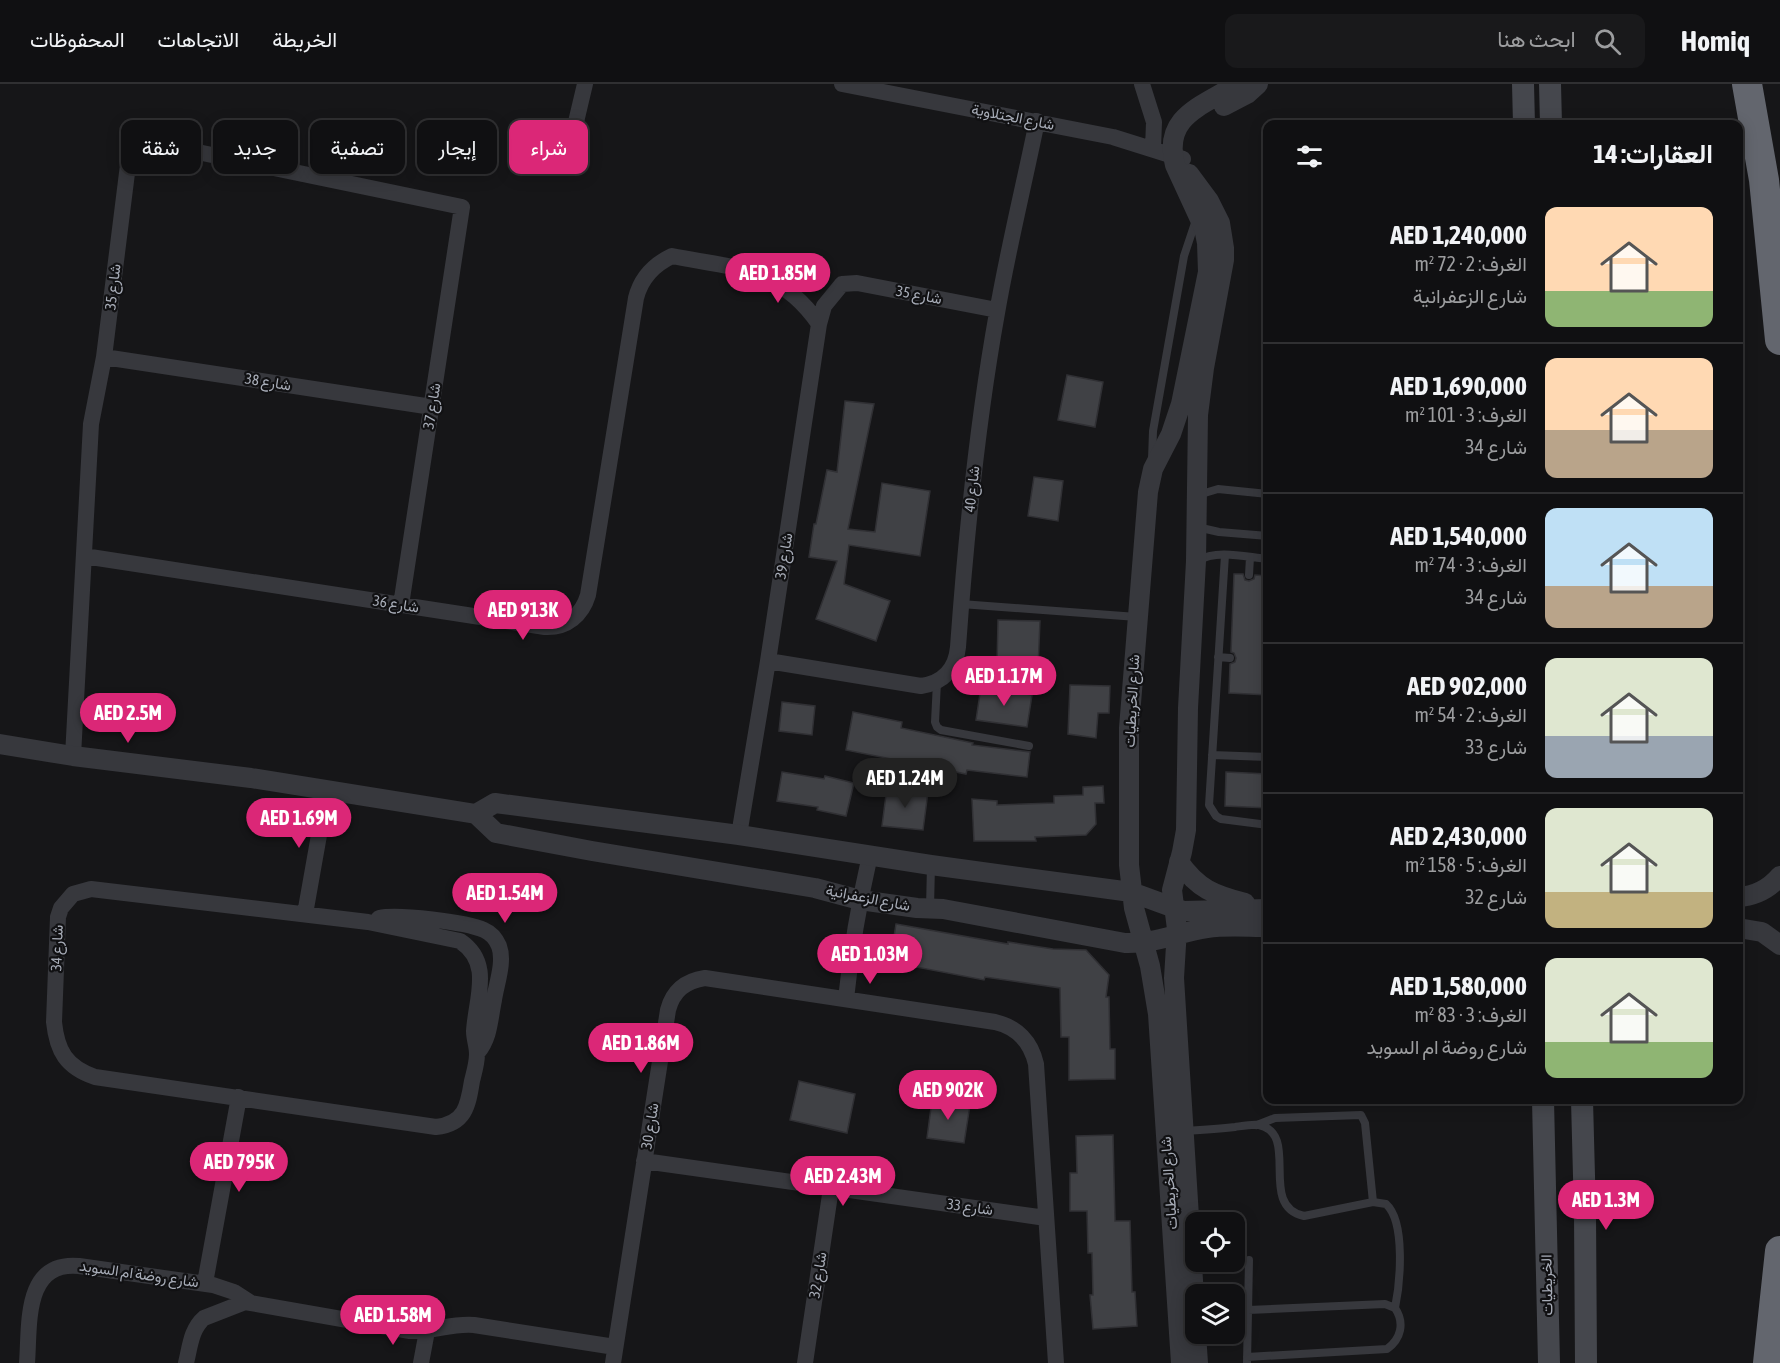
<!DOCTYPE html>
<html lang="ar">
<meta charset="utf-8">
<style>
:root{--surface:#101012;--page:#19191b;--text:#f1f3f6;--muted:#9c9d9f;--line:#303032;--accent:#db2777}
body{margin:0;font-family:"Asap Condensed",Vazirmatn,sans-serif;background:var(--page);color:var(--text);direction:rtl;height:100vh;display:flex;flex-direction:column;font-size:22px;white-space:nowrap}
*{box-sizing:border-box;margin:0}
p{font-size:20px;color:var(--muted)}
.icon{flex:none;width:33px;height:33px;fill:none;stroke:currentColor;stroke-width:2;stroke-linecap:round;stroke-linejoin:round}
.map{position:relative;flex:1;overflow:hidden;direction:ltr}
.panel{position:absolute;left:1263px;top:36px;width:480px;height:984px;display:flex;flex-direction:column;background:var(--surface);border-radius:12px;box-shadow:0 3px 15px #0003,0 0 0 2px var(--line);direction:rtl}
.panel>*{flex:none}
.top-card{position:absolute;left:18px;top:36px;width:570px;height:54px;direction:rtl;display:flex;gap:12px}
.buttons{position:absolute;left:1185px;top:1128px;display:grid;gap:12px}
.buttons a{display:grid;place-items:center;width:60px;height:60px;border-radius:12px;background:var(--surface);box-shadow:0 3px 15px #0003,0 0 0 2px var(--line);font-size:30px}
.price{position:absolute;translate:-50% -51px;padding:0 14px;border-radius:21px;background:var(--accent);color:#fff;font-size:20px;line-height:39px;filter:drop-shadow(0 2px 3px #0008)}
.price::after{content:'';position:absolute;left:50%;top:36px;width:18px;height:14px;margin-left:-9px;background:inherit;clip-path:polygon(0 0,100% 0,50% 100%)}
.price.current{background:#222;color:#fff}
ul{padding:0;list-style:none}
li{display:flex;align-items:center;gap:18px;height:150px;padding:0 30px}
li+li{border-top:2px solid var(--line)}
li span{display:grid;place-items:center;flex:none;width:168px;height:120px;border-radius:12px;color:#555}
li>.icon{margin-inline-start:auto}
span .icon{width:72px;height:72px;fill:#fffc;stroke-width:1}
li b{font-size:26px}
h2{display:flex;justify-content:space-between;align-items:center;height:72px;padding:0 30px;font-size:26px}
.tag{padding:0 21px;border-radius:12px;background:var(--surface);box-shadow:0 3px 15px #0003,0 0 0 2px var(--line);font-size:21px;line-height:54px}
.tag.current{background:var(--accent);color:#fff}
header{display:flex;align-items:center;gap:36px;box-sizing:border-box;height:84px;padding:0 30px;background:var(--surface);border-bottom:2px solid var(--line)}
header strong{font-size:28px}
nav{display:flex;gap:33px;margin-inline-start:auto;font-size:21px}
.search{width:420px;height:54px;background:var(--page);display:flex;align-items:center;gap:15px;box-sizing:border-box;padding:0 21px;border-radius:12px;color:var(--muted);font-size:22px}
.map>svg:first-child{display:block}
.building{fill:#404145;stroke:#303034;stroke-width:1.5}
.lines{fill:none;stroke-linecap:round;stroke-linejoin:round}
.service{stroke:#37383d;stroke-width:8}
.minor{stroke:#37383d;stroke-width:16}
.tertiary{stroke:#37383d;stroke-width:20}
.secondary{stroke:#45474d;stroke-width:22}
.motorway{stroke:#63666e;stroke-width:30}
.labels{text-anchor:middle;stroke-width:4.5;stroke-linejoin:round;paint-order:stroke}
.street-label{font-size:15px;fill:#a8adb8;stroke:#111113}
</style>
<header>
<strong>Homiq</strong>
<div class="search"><svg class="icon" aria-label="search" viewBox="0 0 24 24"><circle cx="10" cy="10" r="6"/><path d="M15 15l6 6"/></svg>ابحث هنا</div>
<nav><a>الخريطة</a><a>الاتجاهات</a><a>المحفوظات</a></nav>
</header>
<div class="map">
<svg width="1780" height="1279" viewBox="0 0 1780 1279">
<rect width="100%" height="100%" fill="#161618"/>
<path class="building" d="M 1067,291 L 1103,298 L 1095,343 L 1058,336 Z
M 845,317 L 874,320 L 848,445 L 875,448 L 882,399 L 930,407 L 920,472 L 849,461 L 844,500 L 890,517 L 876,557 L 816,535 L 837,477 L 809,473 L 814,440 L 816,440 L 827,386 L 837,388 Z
M 1034,393 L 1063,397 L 1058,437 L 1028,432 Z
M 1234,490 L 1243,490 L 1245,496 L 1249,497 L 1254,495 L 1255,491 L 1268,492 L 1268,611 L 1229,609 L 1230,580 L 1235,578 L 1236,574 L 1234,569 L 1231,568 Z
M 998,536 L 1040,537 L 1038,584 L 997,582 Z
M 1070,601 L 1110,602 L 1109,629 L 1098,629 L 1096,654 L 1068,650 Z
M 981,603 L 1032,611 L 1027,643 L 976,636 Z
M 782,618 L 815,622 L 812,651 L 779,647 Z
M 853,628 L 902,638 L 901,644 L 973,659 L 972,661 L 1030,668 L 1027,693 L 967,686 L 966,690 L 846,666 Z
M 782,688 L 824,695 L 825,692 L 854,699 L 846,732 L 817,726 L 818,723 L 777,717 Z
M 1226,688 L 1268,690 L 1268,724 L 1225,722 Z
M 1103,702 L 1104,719 L 1095,719 L 1096,740 L 1086,751 L 1035,753 L 1036,757 L 974,757 L 972,715 L 997,717 L 997,721 L 1054,719 L 1054,712 L 1083,711 L 1083,703 Z
M 887,703 L 928,708 L 923,746 L 882,742 Z
M 896,840 L 1008,860 L 1008,858 L 1053,865 L 1086,866 L 1109,891 L 1106,913 L 1109,913 L 1110,965 L 1115,965 L 1115,995 L 1069,996 L 1069,953 L 1061,953 L 1060,904 L 985,893 L 984,896 L 890,878 Z
M 799,997 L 855,1010 L 847,1049 L 790,1036 Z
M 932,1016 L 970,1021 L 964,1059 L 927,1054 Z
M 1113,1051 L 1115,1137 L 1130,1137 L 1132,1208 L 1135,1208 L 1137,1242 L 1093,1245 L 1090,1211 L 1093,1211 L 1092,1169 L 1088,1169 L 1087,1127 L 1070,1127 L 1070,1089 L 1077,1089 L 1076,1052 Z"/>
<g class="lines">
<path class="service" d="M 1152,376 L 1153,347 L 1184,172 L 1197,133
M 1198,411 L 1218,405 L 1268,410
M 1197,443 L 1219,448 L 1268,452
M 1225,471 L 1209,721 L 1216,732 L 1221,735 L 1268,741
M 1197,477 C 1218,465 1245,473 1268,475
M 1249,491 L 1250,473
M 961,520 L 1137,533
M 1218,573 L 1230,574
M 937,598 L 935,638 L 937,643 L 941,646 L 1029,662
M 1212,671 L 1268,673
M 930,824 L 931,781
M 1257,1041 L 1275,1034 L 1361,1031 L 1365,1039 L 1373,1118
M 1184,1047 C 1201,1046 1218,1045 1235,1043 C 1242,1042 1252,1040 1259,1041 C 1301,1050 1257,1122 1304,1132 L 1373,1118 L 1386,1120 C 1406,1138 1400,1200 1395,1224
M 1197,1255 L 1247,1252
M 1247,1273 L 1387,1265 C 1401,1255 1405,1239 1395,1224 L 1385,1220 L 1248,1226
M 1247,1279 L 1249,1176"/>
<path class="minor" d="M 842,0 L 1113,53 L 1183,75
M 1142,0 L 1154,38 L 1153,65
M 567,76 L 585,0
M 104,273 L 432,323
M 84,472 L 545,543 C 567,544 582,531 588,511 L 636,214 C 641,194 653,181 672,172 C 733,184 780,183 819,240
M 768,577 L 921,602 C 943,599 956,585 958,563 C 966,451 977,340 997,229 C 1008,165 1024,101 1037,37
M 73,672 L 91,340 L 104,273 L 128,81 C 135,67 144,61 159,60 L 462,123 L 401,521
M 739,751 L 768,577 L 819,240 L 824,222 L 842,200 L 857,199 L 997,226
M 91,805 L 368,838 L 460,857 C 493,879 476,914 474,947 C 474,955 477,962 477,970 C 477,979 474,989 472,997 C 468,1022 465,1040 436,1043 L 95,993 C 66,983 57,967 54,938 L 58,833 L 61,824 L 73,810 Z
M 305,830 L 327,706
M 379,834 C 399,830 466,838 484,846 C 491,849 496,855 499,862 C 505,878 496,901 494,916 C 490,935 490,954 478,968
M 846,915 C 851,866 859,819 870,771
M 644,1077 L 1046,1134
M 205,1199 L 239,1013
M 27,1279 C 30,1241 23,1177 79,1182 L 213,1201 L 234,1208 L 251,1219
M 186,1279 C 190,1263 191,1245 204,1234 L 245,1218 L 410,1247 C 432,1248 452,1239 474,1241 L 615,1263
M 421,1279 L 427,1247
M 613,1279 L 668,926 C 673,907 685,897 705,894 L 995,938 C 1017,943 1031,958 1036,980 L 1056,1279
M 805,1279 L 831,1104"/>
<path class="tertiary" d="M 1224,22 L 1247,10 L 1258,0
M 1189,90 L 1209,117 L 1220,139 L 1224,164 L 1224,176 L 1204,284 L 1198,331 L 1196,477 L 1188,624 L 1186,746 L 1182,768 L 1172,806 L 1177,845 L 1174,894 L 1196,1244
M 0,660 L 73,672 L 251,694 L 476,730
M 1179,778 C 1198,805 1214,811 1245,819
M 1738,813 C 1756,812 1769,805 1780,792
M 1268,825 L 1183,827 L 1131,808 L 931,781 L 739,751 L 495,719 L 476,730 L 496,749 L 592,767 L 815,804 L 860,816 L 917,824 L 943,825 L 1125,859 C 1156,860 1178,848 1207,844 C 1227,841 1247,843 1268,843
M 1738,844 L 1762,848 L 1780,861
M 1196,1250 L 1198,1279
M 1181,1279 L 1158,930 L 1150,882 L 1134,824 L 1129,781 L 1129,644 L 1148,408 L 1153,385 L 1171,350 L 1181,320 L 1208,188 L 1207,159 L 1204,144 L 1175,81 C 1162,31 1204,22 1237,0"/>
<path class="secondary" d="M 1523,0 L 1524,40
M 1550,0 L 1551,40
M 1543,1016 L 1549,1279
M 1582,1016 L 1585,1130 L 1586,1279"/>
<path class="motorway" d="M 1747,0 L 1764,96 L 1780,256
M 1768,1279 L 1780,1167"/>
</g>
<g class="labels">
<g class="street-label">
<text transform="translate(1013 33) rotate(11)" y="5">شارع الجتلاوية</text>
<text transform="translate(113 203) rotate(-83)" y="5">شارع 35</text>
<text transform="translate(919 211) rotate(11)" y="5">شارع 35</text>
<text transform="translate(268 298) rotate(9)" y="5">شارع 38</text>
<text transform="translate(432 322) rotate(-81)" y="5">شارع 37</text>
<text transform="translate(972 405) rotate(-84)" y="5">شارع 40</text>
<text transform="translate(784 472) rotate(-81)" y="5">شارع 39</text>
<text transform="translate(396 520) rotate(9)" y="5">شارع 36</text>
<text transform="translate(1132 617) rotate(-87)" y="5">شارع الخريطيات</text>
<text transform="translate(868 814) rotate(11)" y="5">شارع الزعفرانية</text>
<text transform="translate(57 864) rotate(-88)" y="5">شارع 34</text>
<text transform="translate(650 1042) rotate(-81)" y="5">شارع 30</text>
<text transform="translate(1169 1099) rotate(-94)" y="5">شارع الخريطيات</text>
<text transform="translate(970 1123) rotate(8)" y="5">شارع 33</text>
<text transform="translate(139 1190) rotate(8)" y="5">شارع روضة ام السويد</text>
<text transform="translate(818 1191) rotate(-81)" y="5">شارع 32</text>
<text transform="translate(1547 1201) rotate(-91)" y="5">الخريطيات</text>
</g>
</g>
</svg>
<div class="buttons">
<a><svg class="icon" aria-label="locate" viewBox="0 0 24 24"><circle cx="12" cy="12" r="6"/><path d="M12 2v4M12 18v4M2 12h4M18 12h4"/></svg></a>
<a><svg class="icon" aria-label="layers" viewBox="0 0 24 24"><path d="M12 4l9 5-9 5-9-5zM3 14l9 5 9-5"/></svg></a>
</div>
<b class="price" style="left:778px;top:220px">AED 1.85M</b>
<b class="price" style="left:523px;top:557px">AED 913K</b>
<b class="price" style="left:1004px;top:623px">AED 1.17M</b>
<b class="price" style="left:128px;top:660px">AED 2.5M</b>
<b class="price current" style="left:905px;top:725px">AED 1.24M</b>
<b class="price" style="left:299px;top:765px">AED 1.69M</b>
<b class="price" style="left:505px;top:840px">AED 1.54M</b>
<b class="price" style="left:870px;top:901px">AED 1.03M</b>
<b class="price" style="left:641px;top:990px">AED 1.86M</b>
<b class="price" style="left:948px;top:1037px">AED 902K</b>
<b class="price" style="left:239px;top:1109px">AED 795K</b>
<b class="price" style="left:843px;top:1123px">AED 2.43M</b>
<b class="price" style="left:1606px;top:1147px">AED 1.3M</b>
<b class="price" style="left:393px;top:1262px">AED 1.58M</b>
<div class="top-card">
<a class="tag current">شراء</a>
<a class="tag">إيجار</a>
<a class="tag">تصفية</a>
<a class="tag">جديد</a>
<a class="tag">شقة</a>
</div>
<section class="panel">
<h2>العقارات: 14<svg class="icon" aria-label="filters" viewBox="0 0 24 24"><path d="M4 7h16M4 17h16"/><circle cx="9" cy="7" r="2"/><circle cx="15" cy="17" r="2"/></svg></h2>
<ul>
<li><span style="background:linear-gradient(#ffd9b3 70%,#8fb573 0)"><svg class="icon" aria-label="home" viewBox="0 0 24 24"><path d="M3 11l9-7 9 7M6 9v11h12V9"/></svg></span><div><b>AED 1,240,000</b><p>الغرف: 2 · 72 m²</p><p>شارع الزعفرانية</p></div></li>
<li><span style="background:linear-gradient(#ffd9b3 60%,#b9a48a 0)"><svg class="icon" aria-label="home" viewBox="0 0 24 24"><path d="M3 11l9-7 9 7M6 9v11h12V9"/></svg></span><div><b>AED 1,690,000</b><p>الغرف: 3 · 101 m²</p><p>شارع 34</p></div></li>
<li><span style="background:linear-gradient(#bfe0f5 65%,#b9a48a 0)"><svg class="icon" aria-label="home" viewBox="0 0 24 24"><path d="M3 11l9-7 9 7M6 9v11h12V9"/></svg></span><div><b>AED 1,540,000</b><p>الغرف: 3 · 74 m²</p><p>شارع 34</p></div></li>
<li><span style="background:linear-gradient(#dfe7d0 65%,#9aa5b1 0)"><svg class="icon" aria-label="home" viewBox="0 0 24 24"><path d="M3 11l9-7 9 7M6 9v11h12V9"/></svg></span><div><b>AED 902,000</b><p>الغرف: 2 · 54 m²</p><p>شارع 33</p></div></li>
<li><span style="background:linear-gradient(#dfe7d0 70%,#c2b280 0)"><svg class="icon" aria-label="home" viewBox="0 0 24 24"><path d="M3 11l9-7 9 7M6 9v11h12V9"/></svg></span><div><b>AED 2,430,000</b><p>الغرف: 5 · 158 m²</p><p>شارع 32</p></div></li>
<li><span style="background:linear-gradient(#dfe7d0 70%,#8fb573 0)"><svg class="icon" aria-label="home" viewBox="0 0 24 24"><path d="M3 11l9-7 9 7M6 9v11h12V9"/></svg></span><div><b>AED 1,580,000</b><p>الغرف: 3 · 83 m²</p><p>شارع روضة ام السويد</p></div></li>
</ul>
</section>
</div>
